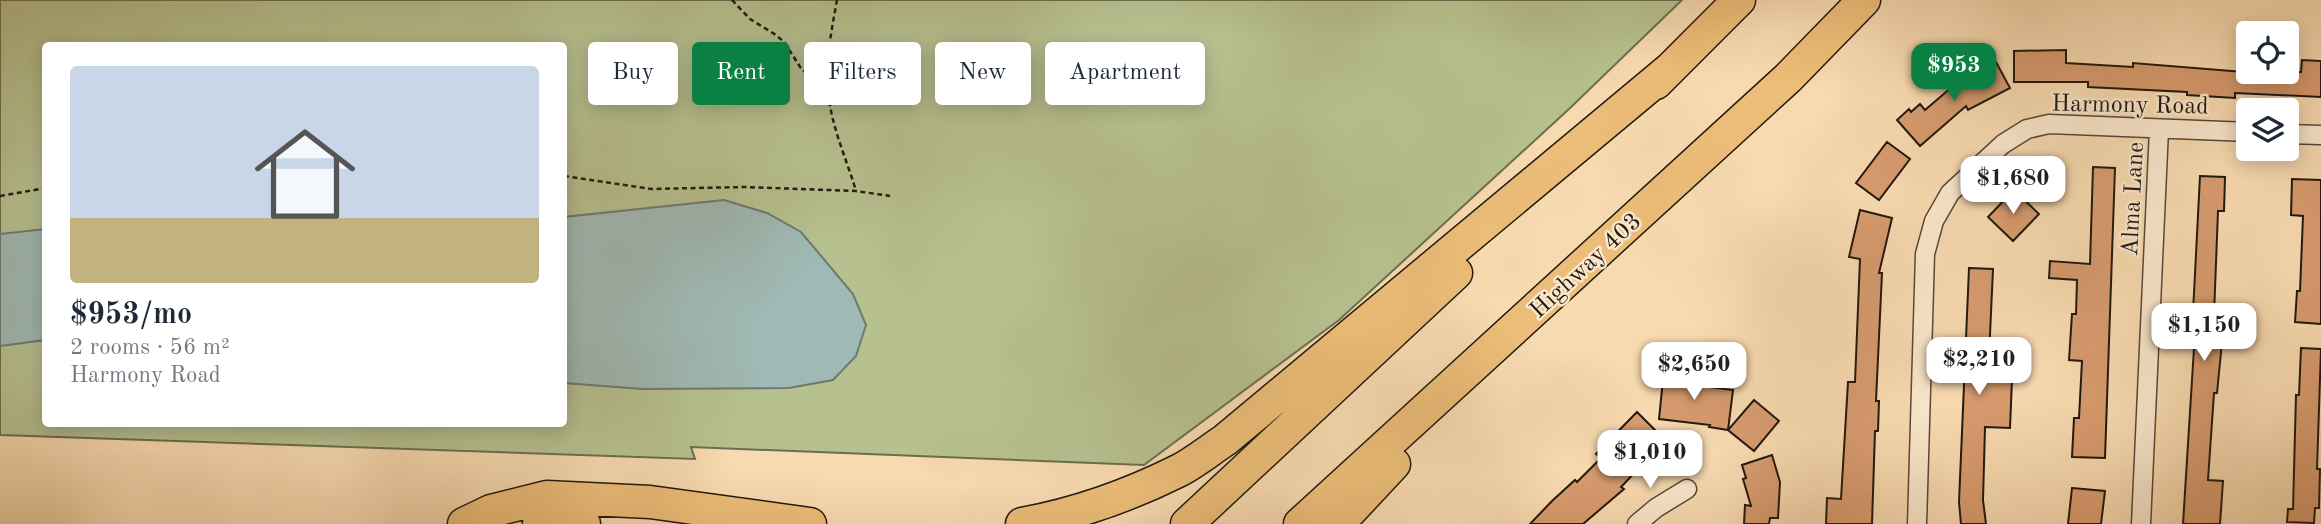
<!DOCTYPE html>
<meta charset="utf-8">
<style>
:root{--surface:#fff;--page:#f2f2f3;--text:#1f2937;--muted:#747a83;--line:#e0e1e3;--accent:#0b8043}
body{margin:0;font-family:"Old Standard TT",serif;background:var(--page);color:var(--text);height:100vh;display:flex;flex-direction:column;font-size:26px;white-space:nowrap}
*{box-sizing:border-box;margin:0}
p{font-size:23px;color:var(--muted)}
.icon{flex:none;width:38px;height:38px;fill:none;stroke:currentColor;stroke-width:2;stroke-linecap:round;stroke-linejoin:round}
.map{position:relative;flex:1;overflow:hidden}
.sheet{position:absolute;left:42px;top:42px;width:525px;height:385px;display:flex;flex-direction:column;background:var(--surface);border-radius:7px;box-shadow:0 4px 18px #0003}
.sheet>*{flex:none}
.hud{position:absolute;left:588px;top:42px;width:665px;height:63px;display:flex;gap:14px}
.buttons{position:absolute;left:2236px;top:21px;display:grid;gap:14px}
.buttons a{display:grid;place-items:center;width:63px;height:63px;border-radius:7px;background:var(--surface);box-shadow:0 4px 18px #0003;font-size:35px}
.price{position:absolute;translate:-50% -60px;padding:0 16px;border-radius:14px;background:#fff;color:#222;font-size:23px;line-height:46px;filter:drop-shadow(0 2px 4px #0008)}
.price::after{content:'';position:absolute;left:50%;top:42px;width:21px;height:16px;margin-left:-10px;background:inherit;clip-path:polygon(0 0,100% 0,50% 100%)}
.price.current{background:var(--accent);color:#fff}
ul{padding:0;list-style:none}
li{display:grid;align-content:center;gap:14px;height:371px;padding:0 28px}
li+li{border-top:2px solid var(--line)}
li span{display:grid;place-items:center;height:217px;border-radius:7px;color:#555}
li>.icon{margin-inline-start:auto}
span .icon{width:126px;height:126px;fill:#fffc;stroke-width:1}
li b{font-size:30px}
.tag{padding:0 24px;border-radius:7px;background:var(--surface);box-shadow:0 4px 18px #0003;font-size:24px;line-height:63px}
.tag.current{background:var(--accent);color:#fff}
.map>svg:first-child{display:block}
.green{fill:#b7c190;stroke:#6c6d50;stroke-width:2;fill-rule:evenodd}
.water{fill:#9fb9b4;stroke:#6d7972;stroke-width:2}
.building{fill:#d79b6e;stroke:#211910;stroke-width:2}
.lines{fill:none;stroke-linecap:round;stroke-linejoin:round}
.minor-casing{stroke:#574938;stroke-width:21}
.motorway-casing{stroke:#211910;stroke-width:35}
.path{stroke:#211910;stroke-width:2.5;stroke-dasharray:5 3.5;stroke-linecap:butt}
.minor{stroke:#fae7cc;stroke-width:18}
.motorway{stroke:#ecbd78;stroke-width:32}
.labels{text-anchor:middle;stroke-width:5;stroke-linejoin:round;paint-order:stroke}
.street-label{font-size:24px;fill:#211910;stroke:#fae7cc}
</style>
<div class="map">
<svg width="2321" height="524" viewBox="0 0 2321 524">
<rect width="100%" height="100%" fill="#f8dab0"/>
<filter id="stains"><feTurbulence type="fractalNoise" baseFrequency=".00286" numOctaves="4"/><feColorMatrix values="0 0 0 0 .2 0 0 0 0 .09 0 0 0 0 .02 0 0 0 .5 -.17"/></filter>
<radialGradient id="worn" r=".72"><stop offset=".6" stop-color="#630" stop-opacity="0"/><stop offset="1" stop-color="#630" stop-opacity=".3"/></radialGradient>
<path class="green" d="M 0,0 L 1682,0 L 1569,109 L 1339,320 L 1144,465 L 691,447 L 695,459 L 0,435 ZM 46,46 L 564,46 L 564,424 L 46,424 Z"/>
<path class="water" d="M 724,200 L 767,213 L 801,232 L 853,294 L 866,325 L 856,356 L 833,380 L 789,388 L 643,389 L 564,383 L 564,217 Z
M 45,229 L 45,340 L 0,346 L 0,234 Z"/>
<path class="building" d="M 2066,50 L 2066,63 L 2133,67 L 2133,63 L 2244,72 L 2301,72 L 2302,60 L 2321,61 L 2321,97 L 2235,93 L 2235,98 L 2187,95 L 2187,92 L 2088,87 L 2088,82 L 2014,82 L 2014,51 Z
M 1996,62 L 2010,88 L 1968,110 L 1966,106 L 1920,146 L 1897,120 L 1909,109 L 1911,112 L 1920,104 L 1925,110 L 1953,86 Z
M 1887,142 L 1910,159 L 1879,200 L 1856,183 Z
M 2093,167 L 2115,168 L 2105,458 L 2072,457 L 2074,418 L 2079,418 L 2082,361 L 2069,360 L 2072,314 L 2076,314 L 2077,280 L 2049,278 L 2050,261 L 2090,264 Z
M 2200,176 L 2225,177 L 2224,211 L 2218,211 L 2213,341 L 2222,342 L 2217,393 L 2214,393 L 2208,480 L 2223,481 L 2220,524 L 2183,524 L 2195,332 L 2192,332 Z
M 2292,179 L 2321,180 L 2321,324 L 2295,322 L 2297,291 L 2300,291 L 2303,216 L 2291,215 Z
M 2014,190 L 2039,214 L 2013,241 L 1988,217 Z
M 1860,210 L 1892,218 L 1879,273 L 1882,273 L 1876,401 L 1879,401 L 1878,431 L 1875,431 L 1872,524 L 1826,524 L 1827,498 L 1841,499 L 1848,382 L 1855,382 L 1860,259 L 1849,257 Z
M 1969,268 L 1993,269 L 1988,378 L 2012,379 L 2010,428 L 1985,427 L 1983,500 L 1986,524 L 1961,524 L 1959,502 Z
M 2301,348 L 2321,349 L 2317,469 L 2320,469 L 2319,508 L 2315,508 L 2314,523 L 2287,522 L 2288,509 L 2293,509 L 2296,395 L 2299,395 Z
M 1664,370 L 1694,374 L 1693,385 L 1733,390 L 1728,430 L 1709,427 L 1710,425 L 1659,419 Z
M 1754,400 L 1779,421 L 1754,451 L 1728,430 Z
M 1637,412 L 1661,436 L 1635,462 L 1640,467 L 1621,487 L 1624,489 L 1583,524 L 1530,524 L 1552,501 L 1575,480 L 1577,482 L 1601,458 L 1596,454 Z
M 1772,455 L 1780,482 L 1778,518 L 1770,518 L 1769,524 L 1744,524 L 1745,505 L 1751,506 L 1743,479 L 1746,478 L 1742,465 Z
M 2072,488 L 2105,491 L 2101,524 L 2068,524 Z"/>
<g class="lines">
<defs>
<path id="minor" d="M 2287,134 L 2321,135
M 1637,524 L 1656,508 L 1687,489
M 1917,524 L 1925,254 L 1934,221 L 1950,193 L 2003,144 L 2027,129 L 2049,124 L 2249,132
M 2141,524 L 2159,129"/>
<path id="motorway" d="M 1656,83 L 1739,0
M 464,524 L 491,511 L 547,497 L 650,502 L 810,524
M 539,524 L 562,521 L 584,524
M 1022,524 C 1077,514 1130,495 1180,470 C 1195,462 1210,450 1225,440 L 1670,69
M 1187,524 L 1456,273
M 1300,524 L 1788,78 L 1864,0
M 1338,524 L 1394,464"/>
</defs>
<use href="#minor" class="minor-casing"/>
<use href="#motorway" class="motorway-casing"/>
<path class="path" d="M 732,0 L 750,19 L 776,35 L 785,43 L 802,70 L 827,85
M 837,0 C 832,27 826,58 828,86 C 829,122 846,157 856,191
M 564,176 L 652,189 L 744,187 L 856,191 L 890,196
M 0,196 L 46,188"/>
<use href="#minor" class="minor"/>
<use href="#motorway" class="motorway"/>
</g>
<g class="labels">
<g class="street-label">
<text transform="translate(2130 104) rotate(1)" y="8">Harmony Road</text>
<text transform="translate(2132 199) rotate(-87)" y="8">Alma Lane</text>
<text transform="translate(1585 265) rotate(-43)" y="8">Highway 403</text>
</g>
</g>
<rect width="100%" height="100%" filter="url(#stains)"/>
<rect width="100%" height="100%" fill="url(#worn)"/>
</svg>
<div class="buttons">
<a><svg class="icon" aria-label="locate" viewBox="0 0 24 24"><circle cx="12" cy="12" r="6"/><path d="M12 2v4M12 18v4M2 12h4M18 12h4"/></svg></a>
<a><svg class="icon" aria-label="layers" viewBox="0 0 24 24"><path d="M12 4l9 5-9 5-9-5zM3 14l9 5 9-5"/></svg></a>
</div>
<b class="price current" style="left:1954px;top:103px">$953</b>
<b class="price" style="left:2013px;top:216px">$1,680</b>
<b class="price" style="left:2204px;top:363px">$1,150</b>
<b class="price" style="left:1979px;top:397px">$2,210</b>
<b class="price" style="left:1694px;top:402px">$2,650</b>
<b class="price" style="left:1650px;top:490px">$1,010</b>
<div class="hud">
<a class="tag">Buy</a>
<a class="tag current">Rent</a>
<a class="tag">Filters</a>
<a class="tag">New</a>
<a class="tag">Apartment</a>
</div>
<section class="sheet">
<ul>
<li><span style="background:linear-gradient(#c9d6e8 70%,#c2b280 0)"><svg class="icon" aria-label="home" viewBox="0 0 24 24"><path d="M3 11l9-7 9 7M6 9v11h12V9"/></svg></span><div><b>$953/mo</b><p>2 rooms · 56 m²</p><p>Harmony Road</p></div></li>
</ul>
</section>
</div>
